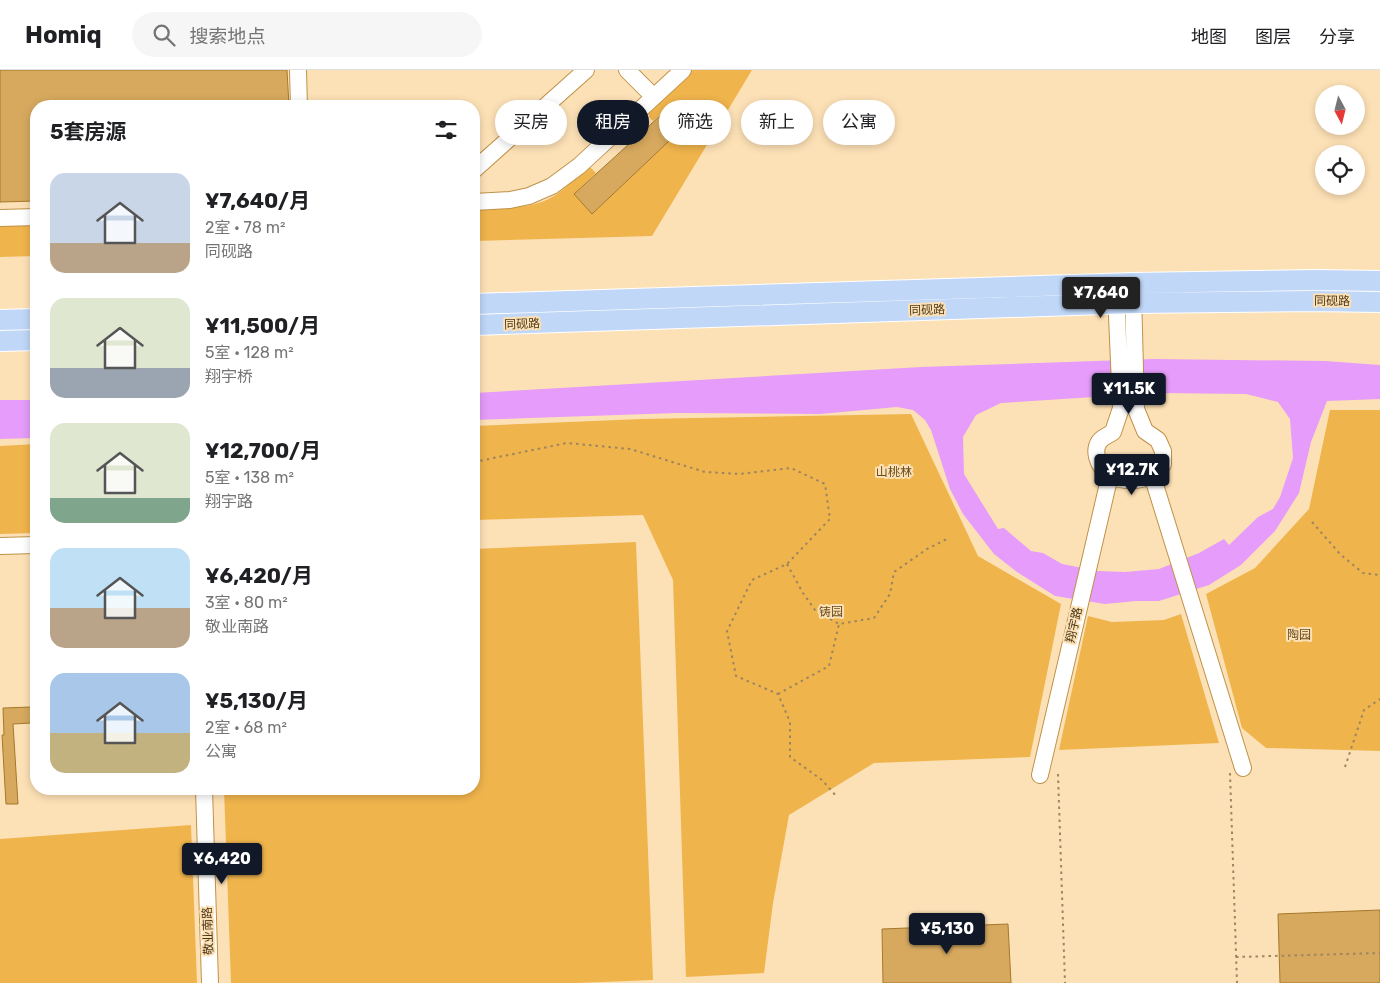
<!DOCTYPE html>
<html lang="zh">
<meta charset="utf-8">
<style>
:root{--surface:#fff;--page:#f6f6f6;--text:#202124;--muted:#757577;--line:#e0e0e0;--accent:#111827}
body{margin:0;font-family:Rubik,"Noto Sans SC",sans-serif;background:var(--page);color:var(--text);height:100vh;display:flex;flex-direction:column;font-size:19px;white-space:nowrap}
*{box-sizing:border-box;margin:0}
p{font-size:16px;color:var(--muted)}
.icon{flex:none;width:28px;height:28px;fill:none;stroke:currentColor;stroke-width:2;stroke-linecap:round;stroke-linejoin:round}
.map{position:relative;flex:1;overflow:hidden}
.drawer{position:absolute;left:30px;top:30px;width:450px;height:695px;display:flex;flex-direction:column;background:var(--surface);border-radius:20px;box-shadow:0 2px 8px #0003}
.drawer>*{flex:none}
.guide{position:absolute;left:495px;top:30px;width:475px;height:45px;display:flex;gap:10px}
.needle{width:32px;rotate:173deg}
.fabs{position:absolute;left:1315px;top:15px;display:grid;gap:10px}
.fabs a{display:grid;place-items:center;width:50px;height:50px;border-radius:50%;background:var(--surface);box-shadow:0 2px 8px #0003;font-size:25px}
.price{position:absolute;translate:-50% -42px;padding:0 11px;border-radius:5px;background:var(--accent);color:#fff;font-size:16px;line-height:32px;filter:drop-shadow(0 1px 2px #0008)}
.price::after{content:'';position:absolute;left:50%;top:30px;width:15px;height:11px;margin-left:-8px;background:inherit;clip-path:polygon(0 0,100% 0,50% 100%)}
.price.on{background:#222;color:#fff}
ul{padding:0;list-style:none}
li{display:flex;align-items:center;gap:15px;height:125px;padding:0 20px}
li span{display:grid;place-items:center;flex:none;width:140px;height:100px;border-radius:15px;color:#555}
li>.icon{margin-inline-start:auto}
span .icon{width:60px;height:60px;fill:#fffc;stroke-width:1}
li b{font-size:21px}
h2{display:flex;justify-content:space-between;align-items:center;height:60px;padding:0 20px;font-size:21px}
.pill{padding:0 18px;border-radius:22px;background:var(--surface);box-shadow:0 2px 8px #0003;font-size:18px;line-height:45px}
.pill.on{background:var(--accent);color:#fff}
header{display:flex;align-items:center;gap:30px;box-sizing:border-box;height:70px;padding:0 25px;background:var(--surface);border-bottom:1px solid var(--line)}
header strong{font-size:24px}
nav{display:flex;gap:28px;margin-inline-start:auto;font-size:18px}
.search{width:350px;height:45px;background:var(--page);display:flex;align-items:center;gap:12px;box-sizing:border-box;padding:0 18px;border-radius:28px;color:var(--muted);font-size:19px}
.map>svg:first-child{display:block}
.green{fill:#f0b44c}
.water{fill:#e59cfa;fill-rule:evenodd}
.building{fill:#d7a95f;stroke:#a4782b}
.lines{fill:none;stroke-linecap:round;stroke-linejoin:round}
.minor-casing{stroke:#bf9248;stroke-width:18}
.major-casing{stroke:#fff;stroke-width:22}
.path{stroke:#9c8560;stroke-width:2;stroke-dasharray:2.5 4;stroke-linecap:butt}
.minor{stroke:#fff;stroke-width:16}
.major{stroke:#c0d7f8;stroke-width:20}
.labels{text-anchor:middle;stroke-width:4;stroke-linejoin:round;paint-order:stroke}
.street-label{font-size:12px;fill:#493617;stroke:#fde1b6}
.park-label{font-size:12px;fill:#674c1d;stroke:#fde1b6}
</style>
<header>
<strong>Homiq</strong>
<div class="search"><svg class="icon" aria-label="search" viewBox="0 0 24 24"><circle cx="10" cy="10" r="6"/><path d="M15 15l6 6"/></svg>搜索地点</div>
<nav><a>地图</a><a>图层</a><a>分享</a></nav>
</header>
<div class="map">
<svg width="1380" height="913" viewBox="0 0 1380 913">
<rect width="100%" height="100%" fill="#fde1b6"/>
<path class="green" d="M 692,0 L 752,0 L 652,166 L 474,171 L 474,139 C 499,138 532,140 554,126 C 565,119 576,107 586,98 L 591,98 L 596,103 L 574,124 L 592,144 L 688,53 L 672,35 L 653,51 L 650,48 L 647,41 Z
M 36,153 L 36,186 L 0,187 L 0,154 Z
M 1330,340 L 1380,340 L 1380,681 L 1266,678 L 1242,658 L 1206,524 L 1255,498 L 1309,439 Z
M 911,344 L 978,486 L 1061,534 L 1030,687 L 874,693 L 789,745 L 773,833 L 764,903 L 686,907 L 673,510 L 643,445 L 474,450 L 474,356 L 642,349 Z
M 36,374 L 36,463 L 0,464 L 0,376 Z
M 636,472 L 653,910 L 577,913 L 231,913 L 224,719 L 474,719 L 474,479 Z
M 1181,544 L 1219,673 L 1059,680 L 1088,546 L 1112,552 L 1164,550 Z
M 191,755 L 197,913 L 0,913 L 0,769 Z"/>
<path class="water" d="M 1153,289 L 1325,291 L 1380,295 L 1380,329 L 1327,331 L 1311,372 L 1299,423 L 1275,461 L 1241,495 L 1209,515 L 1159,531 L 1136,531 L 1105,534 L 1055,526 L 1017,502 L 994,484 L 963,444 L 950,419 L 931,360 L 925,350 L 913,340 L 897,337 L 820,344 L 677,343 L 474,350 L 474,323 L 921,297 ZM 1157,323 L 1246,324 L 1278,332 L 1290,349 L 1293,388 L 1280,427 L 1273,439 L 1258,447 L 1229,475 L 1224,469 L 1199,483 L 1159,499 L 1125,502 L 1098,501 L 1062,494 L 1043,483 L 1031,481 L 1004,458 L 998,459 L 964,404 L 963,367 L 976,345 L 1001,333 Z
M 0,330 L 36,330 L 36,368 L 0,369 Z"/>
<path class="building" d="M 0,0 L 287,0 L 289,36 L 36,36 L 36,131 L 0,132 Z
M 672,35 L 688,53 L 592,144 L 574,124 Z
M 31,637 L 31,653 L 13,654 L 18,734 L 6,734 L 2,665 L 4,665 L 3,638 Z
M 1380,840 L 1380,913 L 1280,913 L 1278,844 Z
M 1008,854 L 1011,913 L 883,913 L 882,859 Z"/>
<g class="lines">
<defs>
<path id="minor" d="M 298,0 L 299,36
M 627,0 L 654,27
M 474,100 L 586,0
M 474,132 L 510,130 L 529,126 L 552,116 L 579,96 L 683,0
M 0,148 L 36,147
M 1116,223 L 1121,338 L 1113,362 C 1110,364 1106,366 1103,368 C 1090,377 1098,398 1110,405 C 1121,412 1141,412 1151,405 C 1155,402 1159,397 1163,394 L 1163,381 L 1158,370 L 1145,361 L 1136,339 L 1133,222
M 1152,405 L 1243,698
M 0,476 L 36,475
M 1040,705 L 1110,405
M 204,719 L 210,913"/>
<path id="major" d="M 474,234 L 1133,213 L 1316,210 L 1380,211
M 0,250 L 36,249
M 474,255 L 1133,233 L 1314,231 L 1380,232
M 0,271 L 36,270"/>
</defs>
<use href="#minor" class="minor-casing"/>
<use href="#major" class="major-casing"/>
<path class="path" d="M 474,392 L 567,373 L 630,379 L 705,402 L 740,404 L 791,398 L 825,414 L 830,449 L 787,494 L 752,510 L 727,561 L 736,606 L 778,624 L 790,652 L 790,687 L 822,710 L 837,727
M 1312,452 L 1340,484 L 1363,503 L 1380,505
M 787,494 L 803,523 L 815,540 L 839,554
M 778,624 L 829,596 L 839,554 L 874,548 L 890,524 L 894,502 L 927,479 L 949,468
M 1345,697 L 1364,640 L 1380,629
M 1230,703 L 1237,913
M 1058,704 L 1065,913
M 1236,887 L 1380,883"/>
<use href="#minor" class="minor"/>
<use href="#major" class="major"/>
</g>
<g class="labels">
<g class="street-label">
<text transform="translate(1332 231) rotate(1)" y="4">同砚路</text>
<text transform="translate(927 240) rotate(-2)" y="4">同砚路</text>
<text transform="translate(522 254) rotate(-2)" y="4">同砚路</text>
<text transform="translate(1074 555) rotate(-77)" y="4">翔宇路</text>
<text transform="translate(208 861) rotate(-92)" y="4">敬业南路</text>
</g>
<g class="park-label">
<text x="894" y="406">山桃林</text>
<text x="831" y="546">铸园</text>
<text x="1299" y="569">陶园</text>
</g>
</g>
</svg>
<div class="fabs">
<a><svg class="needle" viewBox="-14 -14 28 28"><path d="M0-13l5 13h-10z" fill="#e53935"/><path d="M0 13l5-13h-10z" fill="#757577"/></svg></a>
<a><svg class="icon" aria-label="locate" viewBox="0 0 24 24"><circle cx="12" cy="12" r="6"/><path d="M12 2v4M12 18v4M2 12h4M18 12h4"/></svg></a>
</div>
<b class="price on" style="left:1101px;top:249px">¥7,640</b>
<b class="price" style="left:1129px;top:345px">¥11.5K</b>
<b class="price" style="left:1132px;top:426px">¥12.7K</b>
<b class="price" style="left:222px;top:815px">¥6,420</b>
<b class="price" style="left:947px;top:885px">¥5,130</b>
<div class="guide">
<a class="pill">买房</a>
<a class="pill on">租房</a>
<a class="pill">筛选</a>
<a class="pill">新上</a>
<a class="pill">公寓</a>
</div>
<section class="drawer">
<h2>5套房源<svg class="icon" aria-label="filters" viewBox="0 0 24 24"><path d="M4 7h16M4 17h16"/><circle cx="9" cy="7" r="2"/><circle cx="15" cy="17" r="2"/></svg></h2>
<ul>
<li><span style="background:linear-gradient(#c9d6e8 70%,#b9a48a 0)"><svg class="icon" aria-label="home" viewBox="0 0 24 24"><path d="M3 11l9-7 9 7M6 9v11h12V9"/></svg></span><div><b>¥7,640/月</b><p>2室 · 78 m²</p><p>同砚路</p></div></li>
<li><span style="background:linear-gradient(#dfe7d0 70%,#9aa5b1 0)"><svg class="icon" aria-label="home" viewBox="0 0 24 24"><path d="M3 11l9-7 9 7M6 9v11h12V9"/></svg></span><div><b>¥11,500/月</b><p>5室 · 128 m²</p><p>翔宇桥</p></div></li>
<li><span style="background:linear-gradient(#dfe7d0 75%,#7fa58c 0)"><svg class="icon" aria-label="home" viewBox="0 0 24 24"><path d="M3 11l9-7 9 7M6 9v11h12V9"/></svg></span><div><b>¥12,700/月</b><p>5室 · 138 m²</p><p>翔宇路</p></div></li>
<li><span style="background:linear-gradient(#bfe0f5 60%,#b9a48a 0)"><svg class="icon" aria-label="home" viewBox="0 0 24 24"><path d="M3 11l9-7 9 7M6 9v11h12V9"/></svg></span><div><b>¥6,420/月</b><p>3室 · 80 m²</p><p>敬业南路</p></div></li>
<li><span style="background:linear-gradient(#a9c7e8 60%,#c2b280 0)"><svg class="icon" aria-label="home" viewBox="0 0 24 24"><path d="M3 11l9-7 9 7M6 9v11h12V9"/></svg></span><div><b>¥5,130/月</b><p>2室 · 68 m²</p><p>公寓</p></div></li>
</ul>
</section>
</div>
